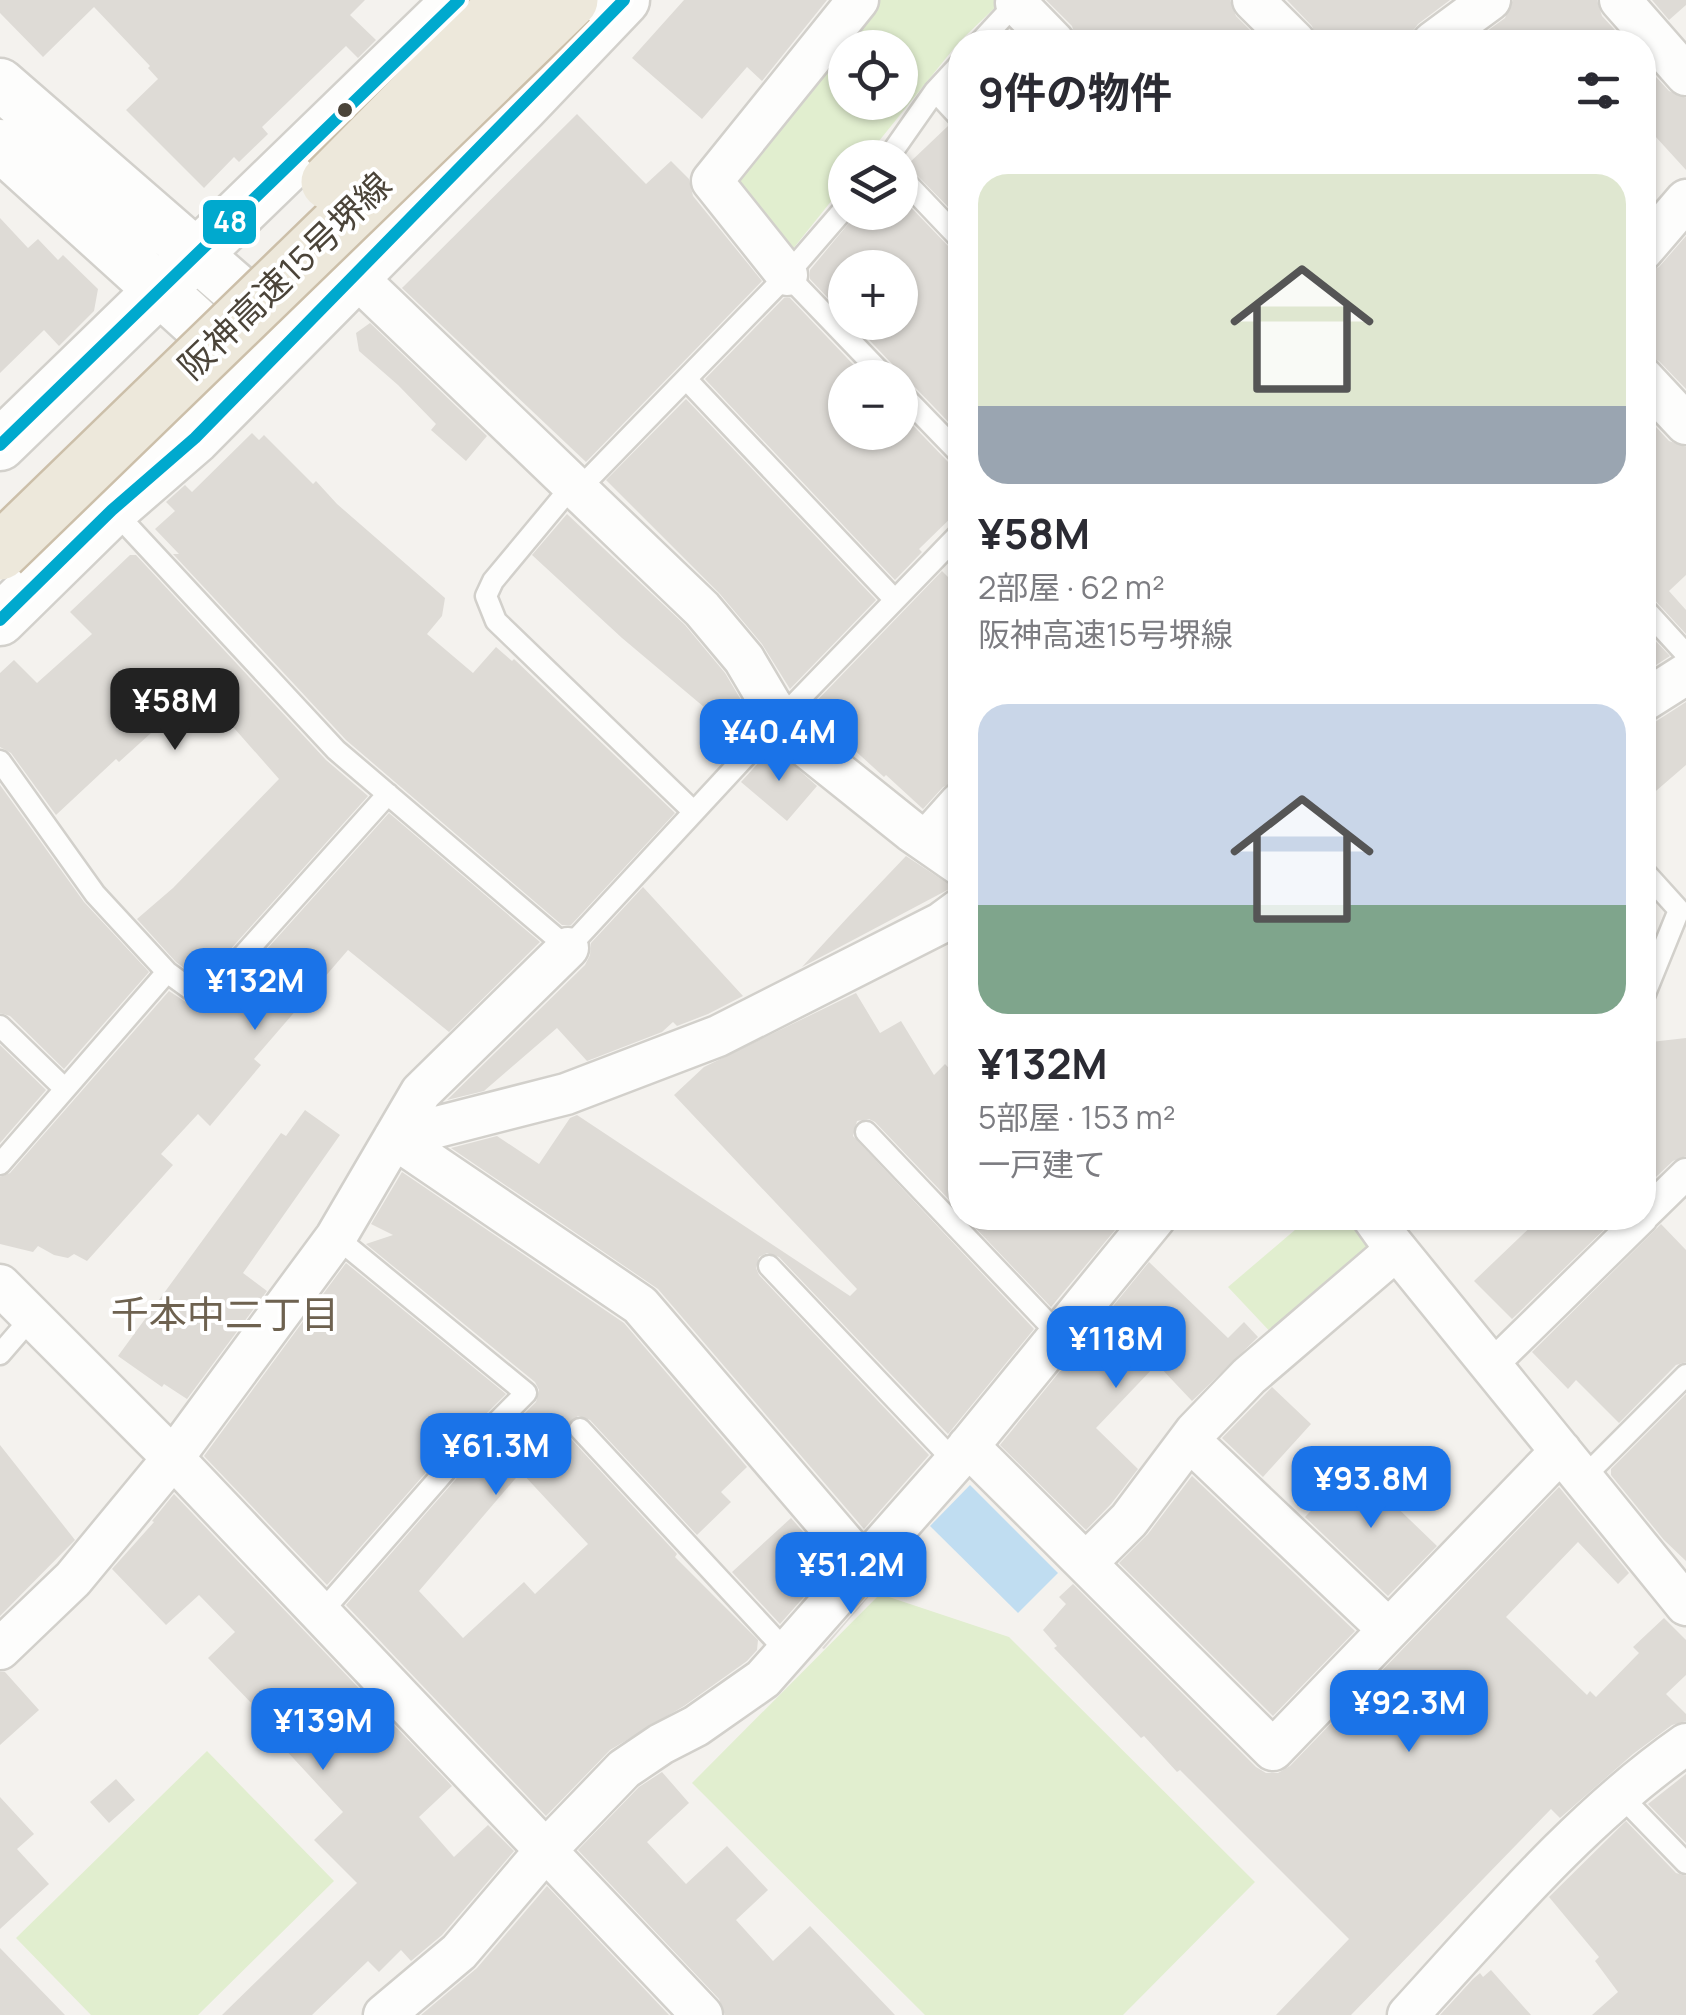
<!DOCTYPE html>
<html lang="ja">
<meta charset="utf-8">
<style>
:root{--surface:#fff;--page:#f7f7f7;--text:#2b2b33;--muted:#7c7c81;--accent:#1a73e8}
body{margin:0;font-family:Manrope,"Noto Sans JP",sans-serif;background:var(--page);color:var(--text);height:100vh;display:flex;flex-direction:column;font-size:38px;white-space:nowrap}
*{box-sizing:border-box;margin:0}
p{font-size:32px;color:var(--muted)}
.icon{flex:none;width:55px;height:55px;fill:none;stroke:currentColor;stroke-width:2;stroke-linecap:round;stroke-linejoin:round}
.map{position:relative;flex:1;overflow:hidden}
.panel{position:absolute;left:948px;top:30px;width:708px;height:1200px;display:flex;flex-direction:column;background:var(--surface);border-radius:40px;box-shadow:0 2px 8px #0004}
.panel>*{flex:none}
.tools{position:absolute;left:828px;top:30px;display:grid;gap:20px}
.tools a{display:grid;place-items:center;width:90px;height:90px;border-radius:50%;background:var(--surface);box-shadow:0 2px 8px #0004;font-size:50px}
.price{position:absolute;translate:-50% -85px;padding:0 22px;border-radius:20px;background:var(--accent);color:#fff;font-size:32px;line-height:65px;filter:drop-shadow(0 2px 5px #0008)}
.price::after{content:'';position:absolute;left:50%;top:60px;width:30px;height:22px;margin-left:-15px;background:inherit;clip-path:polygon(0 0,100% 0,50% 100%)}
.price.current{background:#222;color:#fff}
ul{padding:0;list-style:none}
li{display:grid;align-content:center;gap:20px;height:530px;padding:0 30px}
li span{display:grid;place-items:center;height:310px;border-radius:30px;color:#555}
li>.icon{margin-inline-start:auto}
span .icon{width:180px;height:180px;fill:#fffc;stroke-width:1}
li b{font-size:42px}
h2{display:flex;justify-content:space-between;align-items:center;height:120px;padding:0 30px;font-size:42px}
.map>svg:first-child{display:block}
.green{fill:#e1eecf;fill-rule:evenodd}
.water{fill:#c0ddf1}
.building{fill:#dedbd6;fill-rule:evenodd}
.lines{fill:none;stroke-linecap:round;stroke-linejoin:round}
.service-casing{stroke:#d2d0cb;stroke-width:25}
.pedestrian-casing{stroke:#d2d0cb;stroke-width:35}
.minor-casing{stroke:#d2d0cb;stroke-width:45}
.tertiary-casing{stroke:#d2d0cb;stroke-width:55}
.service{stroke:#fdfdfc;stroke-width:20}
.pedestrian{stroke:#fdfdfc;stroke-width:30}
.minor{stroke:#fdfdfc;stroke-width:40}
.tertiary{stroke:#fdfdfc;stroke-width:50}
.motorway-bridge-casing{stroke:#ccbfa9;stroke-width:60;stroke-linecap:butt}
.motorway-bridge{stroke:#ede8db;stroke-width:55}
.bus-1-casing{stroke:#fff;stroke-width:20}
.bus-1{stroke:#00a9ce;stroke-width:12}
.bus-dot{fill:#4b4439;stroke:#fff;stroke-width:4}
.labels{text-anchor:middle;stroke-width:8;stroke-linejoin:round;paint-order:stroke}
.street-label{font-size:35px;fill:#4b4439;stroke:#fff}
.neighbourhood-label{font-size:38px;fill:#6e6250;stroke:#fff}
.line-badge{stroke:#fff;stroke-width:4}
.badge-label{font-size:28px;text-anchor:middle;font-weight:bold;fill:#fff}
</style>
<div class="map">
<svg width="1686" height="2015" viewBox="0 0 1686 2015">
<rect width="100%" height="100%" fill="#f4f2ee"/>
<path class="green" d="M 878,0 L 1003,0 L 959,42 L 866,157 L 845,158 L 845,184 L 788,255 L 728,186 ZM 845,48 L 900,48 L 900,102 L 845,102 Z
M 1309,1218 L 1359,1218 L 1377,1244 L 1274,1336 L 1228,1287 Z
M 880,1594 L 1009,1637 L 1255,1882 L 1123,2015 L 925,2015 L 692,1783 Z
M 207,1751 L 334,1881 L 198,2015 L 91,2015 L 16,1938 Z"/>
<path class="water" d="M 970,1485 L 1058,1573 L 1018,1613 L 930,1526 Z"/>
<path class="building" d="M 0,0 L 365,0 L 350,15 L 376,40 L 358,58 L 346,46 L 262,127 L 268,134 L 239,162 L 234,157 L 204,188 L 126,110 L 158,79 L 148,68 L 150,66 L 94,7 L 43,57 L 0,13 Z
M 684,0 L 827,0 L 762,81 L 747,67 L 702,119 L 632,58 Z
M 1046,0 L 1230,0 L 1236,16 L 1262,42 L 1077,42 L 1072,26 Z
M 1287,0 L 1450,0 L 1418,24 L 1412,32 L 1410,42 L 1318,42 L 1312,26 Z
M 1513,0 L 1597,0 L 1602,16 L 1626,42 L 1472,42 L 1505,18 Z
M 1652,0 L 1686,0 L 1686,5 L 1669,20 Z
M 1642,62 L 1669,91 L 1686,98 L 1686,170 L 1655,136 L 1642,148 Z
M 577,114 L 646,184 L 671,161 L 689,179 L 693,196 L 762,281 L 586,462 L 402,288 Z
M 948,126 L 960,131 L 960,219 L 907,165 Z
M 900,196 L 950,248 L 960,252 L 960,434 L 910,382 L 900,379 L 896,368 L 852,322 L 900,322 L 900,268 L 845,268 L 845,316 L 810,279 L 810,270 L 858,212 L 900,212 Z
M 0,218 L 28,248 L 38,239 L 58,260 L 63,255 L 98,289 L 94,311 L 59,346 L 44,330 L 0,373 Z
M 1686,236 L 1686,389 L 1659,361 L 1642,354 L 1642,274 L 1659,267 Z
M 784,298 L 790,298 L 866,378 L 845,378 L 845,432 L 900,432 L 900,412 L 950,464 L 960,467 L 960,509 L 919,549 L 922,552 L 895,580 L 705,379 Z
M 370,323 L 487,436 L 466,461 L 431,430 L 436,424 L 398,385 L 359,351 L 356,333 Z
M 686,399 L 876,600 L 790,689 L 762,644 L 720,594 L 606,480 Z
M 1642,412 L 1669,441 L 1686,447 L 1686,575 L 1669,591 L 1686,610 L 1686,634 L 1652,597 L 1642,593 Z
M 252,433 L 259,440 L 264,435 L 313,484 L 316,481 L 337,504 L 445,598 L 442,616 L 427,634 L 473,673 L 496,647 L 512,661 L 514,659 L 675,813 L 571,925 L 562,925 L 346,740 L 173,554 L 179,554 L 155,529 L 175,511 L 166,502 L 185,485 L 192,492 Z
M 567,514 L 685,625 L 725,673 L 756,725 L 742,739 L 622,638 L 532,555 Z
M 130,555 L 136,555 L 326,760 L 368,796 L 202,981 L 176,962 L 137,919 L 173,888 L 279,779 L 205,695 L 177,720 L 172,714 L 119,762 L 116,759 L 56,815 L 11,753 L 0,747 L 0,673 L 14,660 L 37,683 L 92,634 L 70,612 Z
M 942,571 L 960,589 L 960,780 L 943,787 L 923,809 L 886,775 L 884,777 L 850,746 L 847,749 L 806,712 Z
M 1642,627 L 1670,656 L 1642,674 Z
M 1686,702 L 1686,765 L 1642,803 L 1642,726 L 1655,722 Z
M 773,747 L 817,786 L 787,821 L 741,782 Z
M 0,785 L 84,902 L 149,972 L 64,1069 L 10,1016 L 0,1013 Z
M 389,813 L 540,942 L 449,1032 L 348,950 L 254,1059 L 261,1065 L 210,1126 L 198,1114 L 161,1154 L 173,1165 L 87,1261 L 74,1254 L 68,1258 L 54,1255 L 38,1246 L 33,1252 L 0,1244 L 0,1177 L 10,1173 L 169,991 L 201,1012 L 214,1008 Z
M 906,856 L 953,887 L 802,967 L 848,917 Z
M 643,887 L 743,996 L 708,1014 L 677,1026 L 673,1022 L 662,1032 L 587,1061 L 557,1028 L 484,1091 L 447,1100 L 585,965 L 590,955 L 591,943 Z
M 856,993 L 880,1033 L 901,1021 L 934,1075 L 945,1064 L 960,1080 L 960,1211 L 875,1122 L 869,1119 L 857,1121 L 853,1136 L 1034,1329 L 948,1434 L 779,1257 L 767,1253 L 759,1257 L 756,1268 L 759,1275 L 929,1455 L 864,1529 L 658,1289 L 451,1148 L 497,1136 L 539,1164 L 570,1118 L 577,1115 L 850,1296 L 857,1289 L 674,1095 L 704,1067 Z
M 1686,1038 L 1686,1156 L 1673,1161 L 1642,1190 L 1642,1043 Z
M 0,1045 L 46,1090 L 0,1143 Z
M 305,1110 L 340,1135 L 243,1273 L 267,1291 L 187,1399 L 164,1384 L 162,1387 L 118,1356 L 281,1133 L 286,1136 Z
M 402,1172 L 624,1323 L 747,1467 L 721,1492 L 731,1502 L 697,1535 L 590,1420 L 578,1416 L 567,1424 L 570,1438 L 677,1554 L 675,1557 L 758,1640 L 757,1650 L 747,1661 L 684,1706 L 610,1750 L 546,1816 L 346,1605 L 456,1479 L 460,1472 L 456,1460 L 448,1456 L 436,1461 L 327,1585 L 204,1456 L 346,1263 L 506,1394 L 466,1434 L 463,1446 L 467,1453 L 473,1456 L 485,1453 L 536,1402 L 539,1390 L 535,1382 L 366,1244 L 393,1235 L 371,1224 ZM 521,1472 L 588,1544 L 535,1594 L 524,1582 L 463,1638 L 419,1591 Z
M 966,1218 L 1125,1218 L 1051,1307 Z
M 1540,1218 L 1616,1218 L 1512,1319 L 1474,1281 Z
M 1661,1224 L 1686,1250 L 1686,1362 L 1676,1365 L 1619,1423 L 1576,1380 L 1568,1389 L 1532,1352 Z
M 1149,1262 L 1228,1338 L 1244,1322 L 1258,1337 L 1192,1401 L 1157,1364 L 1096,1428 L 1138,1469 L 1111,1504 L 1086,1530 L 1000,1445 Z
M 1272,1387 L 1311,1424 L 1263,1477 L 1222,1438 Z
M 1686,1394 L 1686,1561 L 1664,1540 L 1611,1475 L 1611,1469 Z
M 0,1445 L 75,1540 L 0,1616 Z
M 1354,1466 L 1437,1546 L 1388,1596 L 1305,1517 Z
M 1192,1476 L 1355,1631 L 1273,1716 L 1119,1563 L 1148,1534 Z
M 1559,1487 L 1629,1573 L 1618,1584 L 1578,1542 L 1506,1617 L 1587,1695 L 1590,1691 L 1596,1697 L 1639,1653 L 1633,1647 L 1664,1618 L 1686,1640 L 1686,1675 L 1666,1694 L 1686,1714 L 1686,1721 L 1672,1725 L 1633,1754 L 1560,1818 L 1551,1809 L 1351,2015 L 1276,2015 L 1349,1939 L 1180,1770 L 1177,1772 L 1144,1736 L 1141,1738 L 1054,1648 L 1057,1646 L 1043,1630 L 1066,1604 L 1059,1597 L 1073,1584 L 1256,1767 L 1266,1773 L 1278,1773 L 1290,1766 Z
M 174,1494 L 452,1786 L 419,1817 L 454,1857 L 488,1825 L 514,1851 L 442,1935 L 411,1961 L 401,1950 L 379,1972 L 368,1961 L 312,2015 L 222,2015 L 357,1883 L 314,1840 L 343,1812 L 270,1733 L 274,1729 L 259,1711 L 208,1658 L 235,1632 L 199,1595 L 166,1625 L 112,1569 L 154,1522 L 152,1521 Z
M 791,1518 L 832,1565 L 780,1624 L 732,1572 Z
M 906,1553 L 824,1649 L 822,1648 Z
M 0,1672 L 5,1672 L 39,1710 L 0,1745 Z
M 662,1772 L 689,1803 L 647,1842 L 686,1884 L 727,1846 L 768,1890 L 736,1920 L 773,1961 L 810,1926 L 895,2015 L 725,2015 L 719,1999 L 578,1850 L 639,1787 Z
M 1686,1774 L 1686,1843 L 1648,1804 Z
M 116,1779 L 135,1800 L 109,1823 L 90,1802 Z
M 0,1797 L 34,1834 L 17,1849 L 49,1884 L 0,1929 Z
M 1626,1821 L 1676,1873 L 1686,1876 L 1686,2015 L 1592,2015 L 1618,1992 L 1595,1961 L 1599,1957 L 1549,1897 Z
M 547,1886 L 669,2015 L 421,2015 L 477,1968 Z
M 0,1948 L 65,2015 L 0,2015 Z
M 1491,1970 L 1531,2015 L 1440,2015 L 1473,1979 L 1480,1973 L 1483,1977 Z"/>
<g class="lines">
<defs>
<path id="service" d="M 980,42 L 1016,3
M 935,91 L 960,118
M 888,158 L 935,91 L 960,64
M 900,176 L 960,239
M 845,208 L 787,275 L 886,378
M 686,379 L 895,600
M 900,392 L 960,454
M 572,486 L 493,581 L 486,596 L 496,621 L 694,812
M 577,491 L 787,275
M 113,510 L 336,750 L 568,948 L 781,718 L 960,533
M 1642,606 L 1686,654
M 0,761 L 95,894 L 167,972
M 1642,869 L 1679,910 L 1642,1001
M 0,1026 L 65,1089
M 866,1132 L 1060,1336
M 0,1164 L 167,972 L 204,999 L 388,794
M 336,1237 L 526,1393 L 476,1443
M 769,1266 L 955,1462
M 0,1354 L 32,1317
M 580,1429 L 786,1651
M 1583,1478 L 1686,1375
M 320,1614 L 446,1470
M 1620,1795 L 1686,1863"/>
<path id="pedestrian" d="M 1642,1217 L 1686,1174
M 1491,1366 L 1642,1218"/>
<path id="minor" d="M 1020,0 L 1016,3 L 1054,42
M 1253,0 L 1295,42
M 1620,0 L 1686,75
M 1433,42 L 1490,0
M 1642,251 L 1686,200
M 787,275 L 712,181 L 858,0
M 355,276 L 702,609 L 744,659 L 770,703 L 795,738 L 911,831 L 960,865
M 1642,377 L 1686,424
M 1642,702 L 1686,674
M 926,841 L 960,803
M 394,1138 L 640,1305 L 863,1565
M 394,1138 L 566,1094 L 718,1036 L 941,923 L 960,909
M 1373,1218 L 1388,1239 L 1686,1605
M 0,1285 L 173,1458 L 702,2015
M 1189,1440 L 1388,1629
M 968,1446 L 1273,1750 L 1561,1451
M 1086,1563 L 1129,1520 L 1195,1432 L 1249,1376 L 1396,1250
M 0,1649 L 73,1579 L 173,1458 L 336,1237 L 421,1092 L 568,948
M 384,2015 L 459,1952 L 545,1851 L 624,1769 L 661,1744 L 696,1726 L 763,1679 L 962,1454 L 1155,1218
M 1408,2015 C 1495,1920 1580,1818 1686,1744"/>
<path id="tertiary" d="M 0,84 L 283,330
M 0,145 L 248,370
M 0,445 L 459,0
M 0,620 L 112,510 L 195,438 L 523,106 L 624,0"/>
</defs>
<use href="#service" class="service-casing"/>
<use href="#pedestrian" class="pedestrian-casing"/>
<use href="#minor" class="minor-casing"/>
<use href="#tertiary" class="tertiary-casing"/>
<use href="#service" class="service"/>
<use href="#pedestrian" class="pedestrian"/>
<use href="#minor" class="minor"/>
<use href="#tertiary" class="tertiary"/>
<defs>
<path id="motorway-bridge" d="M 329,182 L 509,0
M 0,552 L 570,0"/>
</defs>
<use href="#motorway-bridge" class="motorway-bridge-casing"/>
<use href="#motorway-bridge" class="motorway-bridge"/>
<defs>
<path id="bus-1" d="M 0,445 L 459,0
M 0,620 L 112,510 L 195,438 L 624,0"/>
</defs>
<use href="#bus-1" class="bus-1-casing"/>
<use href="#bus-1" class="bus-1"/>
</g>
<circle class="bus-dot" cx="345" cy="110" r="9"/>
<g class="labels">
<g class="street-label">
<text transform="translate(285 276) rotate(-44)" y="12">阪神高速15号堺線</text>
</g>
<g class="neighbourhood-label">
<text x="225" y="1328">千本中二丁目</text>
</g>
</g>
<rect class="line-badge" x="201" y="198" width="57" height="48" rx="10" fill="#00a9ce"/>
<g class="badge-label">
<text x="230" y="232">48</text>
</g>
</svg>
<div class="tools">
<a><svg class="icon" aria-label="locate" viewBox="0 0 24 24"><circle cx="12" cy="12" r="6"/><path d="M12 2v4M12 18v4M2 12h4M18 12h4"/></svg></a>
<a><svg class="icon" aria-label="layers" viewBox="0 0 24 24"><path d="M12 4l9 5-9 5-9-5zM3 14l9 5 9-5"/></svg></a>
<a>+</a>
<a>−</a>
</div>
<b class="price current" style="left:175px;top:753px">¥58M</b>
<b class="price" style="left:779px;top:784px">¥40.4M</b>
<b class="price" style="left:255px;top:1033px">¥132M</b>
<b class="price" style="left:1116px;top:1391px">¥118M</b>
<b class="price" style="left:496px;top:1498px">¥61.3M</b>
<b class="price" style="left:1371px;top:1531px">¥93.8M</b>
<b class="price" style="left:851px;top:1617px">¥51.2M</b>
<b class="price" style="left:1409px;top:1755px">¥92.3M</b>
<b class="price" style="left:323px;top:1773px">¥139M</b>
<section class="panel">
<h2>9件の物件<svg class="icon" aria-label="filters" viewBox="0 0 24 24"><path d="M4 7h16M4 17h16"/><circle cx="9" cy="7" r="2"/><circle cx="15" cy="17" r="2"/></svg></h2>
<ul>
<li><span style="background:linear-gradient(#dfe7d0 75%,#9aa5b1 0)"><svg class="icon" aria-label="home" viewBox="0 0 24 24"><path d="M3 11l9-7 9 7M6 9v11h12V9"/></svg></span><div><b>¥58M</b><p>2部屋 · 62 m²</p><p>阪神高速15号堺線</p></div></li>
<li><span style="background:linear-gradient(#c9d6e8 65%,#7fa58c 0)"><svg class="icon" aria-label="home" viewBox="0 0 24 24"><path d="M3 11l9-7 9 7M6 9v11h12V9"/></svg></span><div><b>¥132M</b><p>5部屋 · 153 m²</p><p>一戸建て</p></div></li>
</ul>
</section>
</div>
